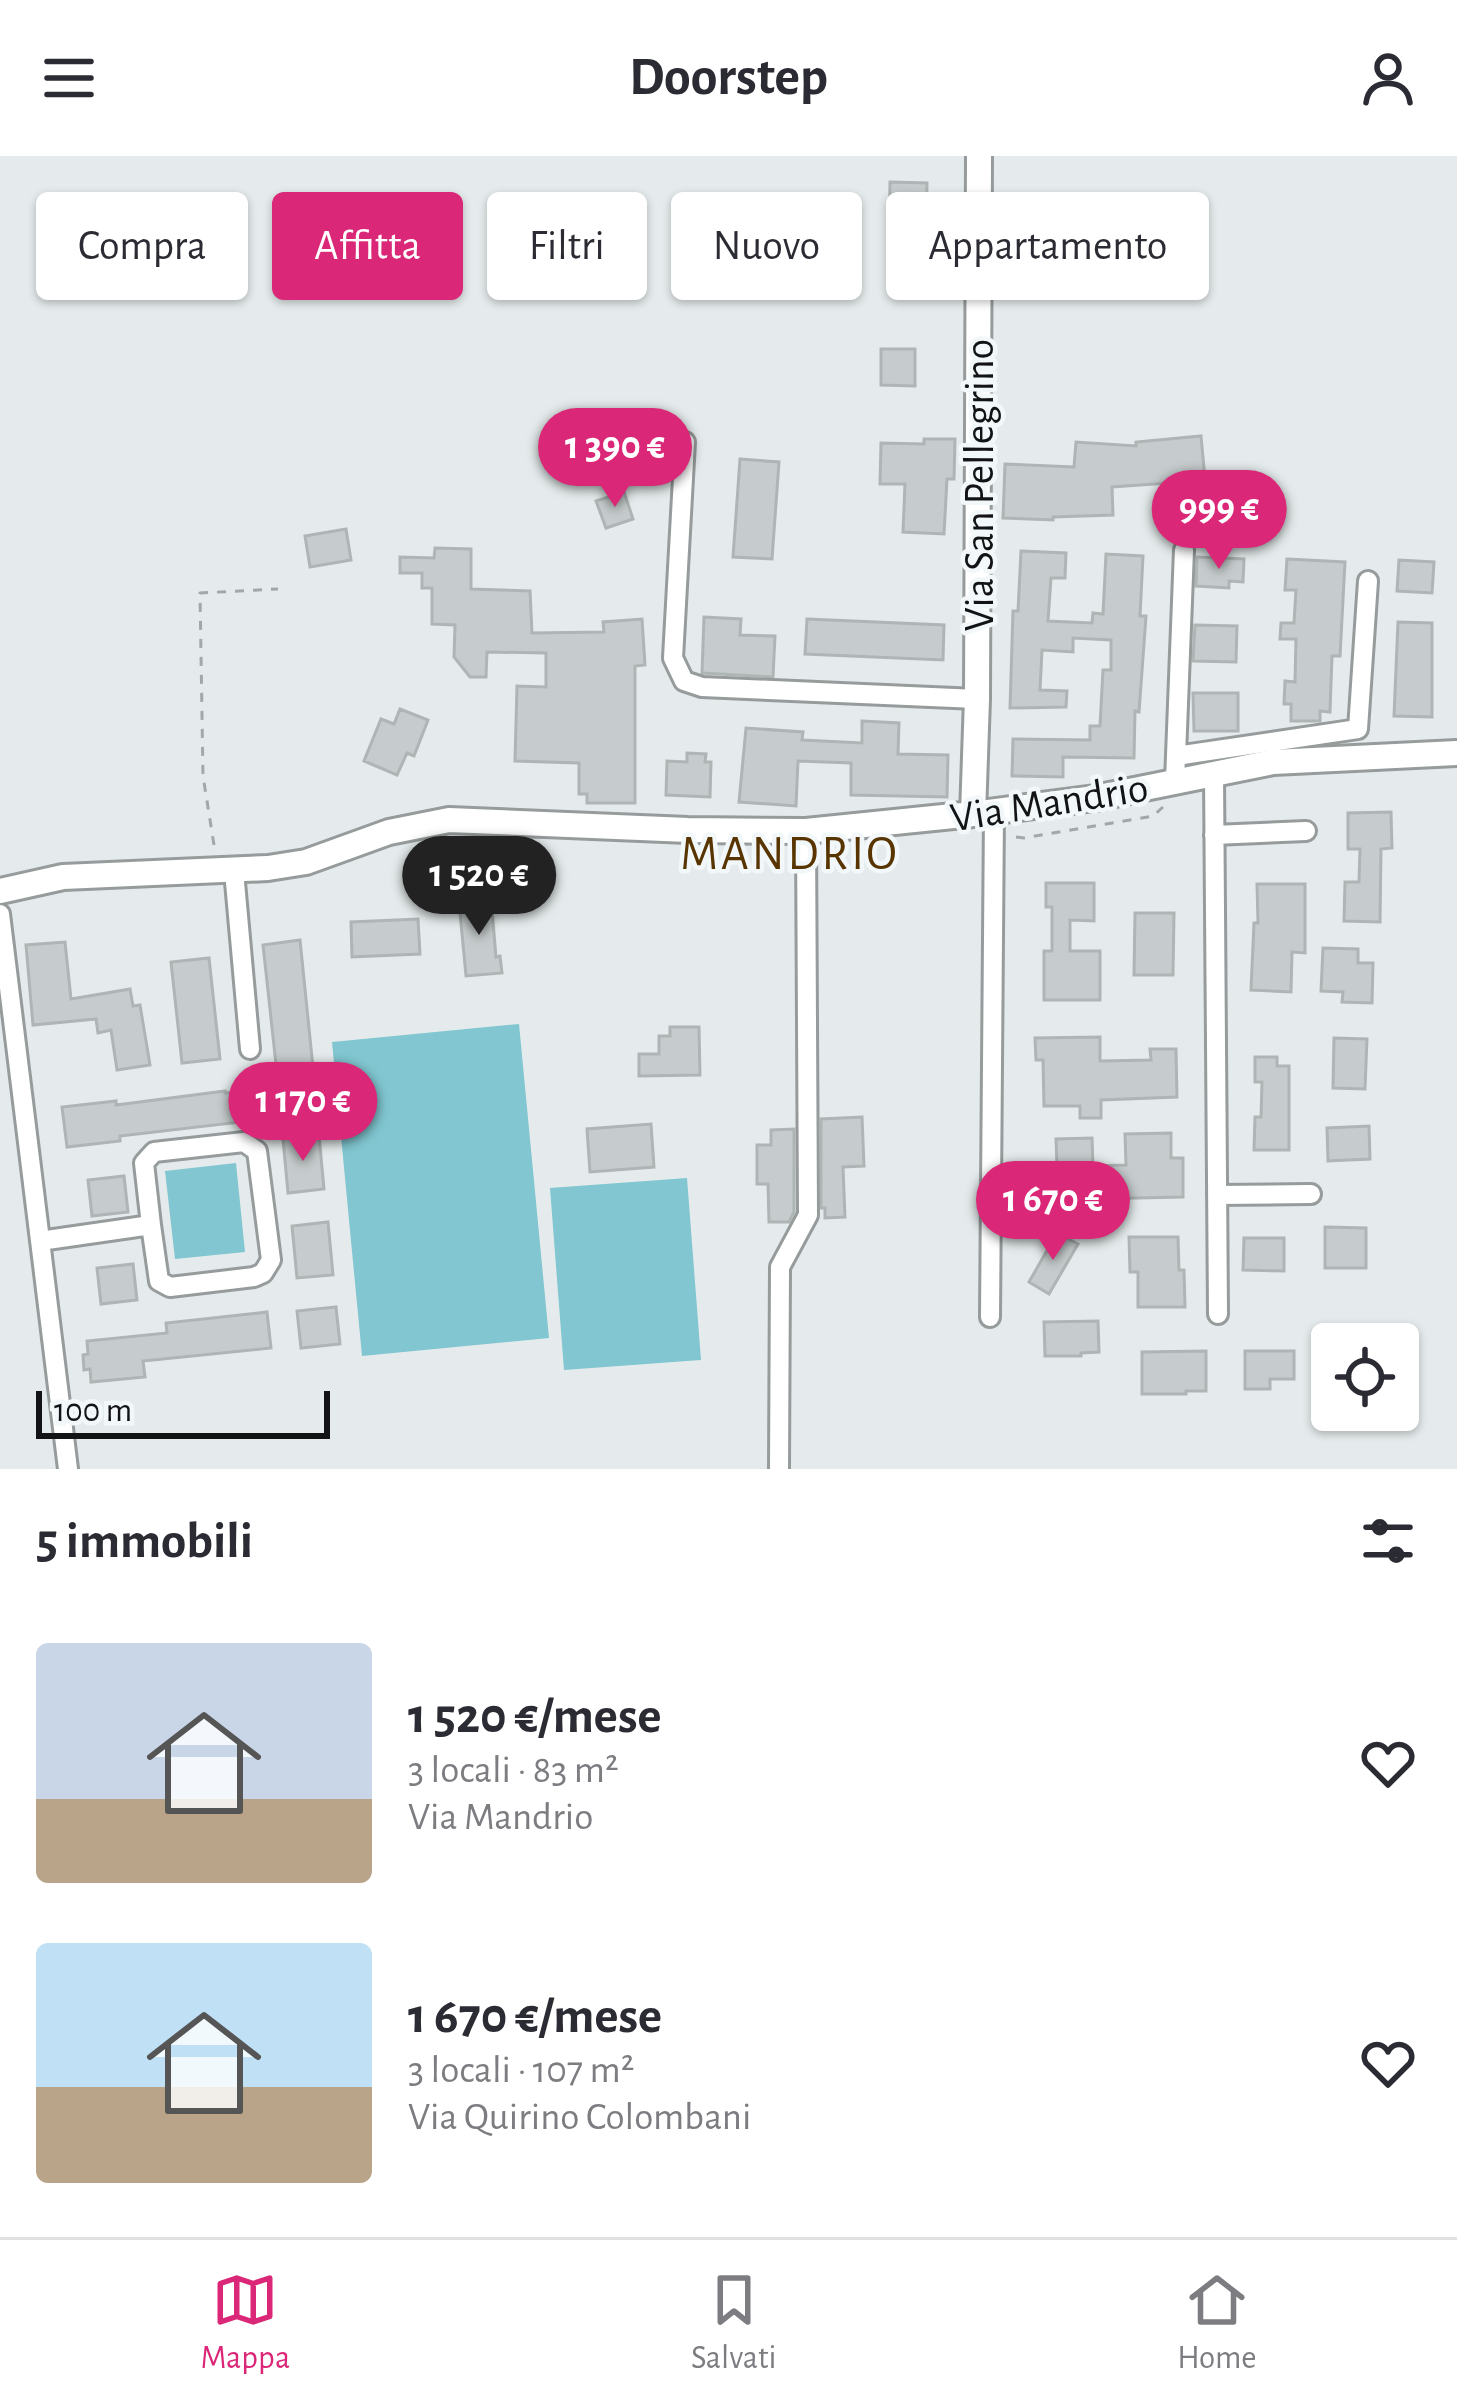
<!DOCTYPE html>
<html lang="it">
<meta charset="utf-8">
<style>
:root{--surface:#fff;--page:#f2f2f3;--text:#2b2b33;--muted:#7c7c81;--line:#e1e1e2;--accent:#db2777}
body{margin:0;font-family:"Alegreya Sans",sans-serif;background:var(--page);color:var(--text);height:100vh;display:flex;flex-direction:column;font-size:45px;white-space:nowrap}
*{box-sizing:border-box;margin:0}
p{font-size:39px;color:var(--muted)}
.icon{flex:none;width:66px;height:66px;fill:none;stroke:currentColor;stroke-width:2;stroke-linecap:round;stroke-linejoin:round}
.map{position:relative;height:1313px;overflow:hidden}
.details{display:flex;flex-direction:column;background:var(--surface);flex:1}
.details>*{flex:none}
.banner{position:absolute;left:36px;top:36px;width:1386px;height:108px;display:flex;gap:24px}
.buttons{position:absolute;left:1311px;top:1167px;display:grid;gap:24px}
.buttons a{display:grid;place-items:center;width:108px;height:108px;border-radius:12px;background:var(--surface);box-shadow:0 3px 9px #0004;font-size:60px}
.scale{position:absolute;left:36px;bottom:30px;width:294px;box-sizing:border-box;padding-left:12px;border:6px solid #111314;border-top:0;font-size:33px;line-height:42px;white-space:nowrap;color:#111314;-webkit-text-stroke:9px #f2f8f9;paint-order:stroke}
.price{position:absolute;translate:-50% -102px;padding:0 27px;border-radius:42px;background:var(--accent);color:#fff;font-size:39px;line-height:78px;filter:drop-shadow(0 3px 6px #0008)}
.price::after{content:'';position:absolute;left:50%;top:72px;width:36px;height:27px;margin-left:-18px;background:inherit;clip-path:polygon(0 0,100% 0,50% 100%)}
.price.selected{background:#222;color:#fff}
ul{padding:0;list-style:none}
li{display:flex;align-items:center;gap:36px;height:300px;padding:0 36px}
li span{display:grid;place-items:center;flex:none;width:336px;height:240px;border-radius:12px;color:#555}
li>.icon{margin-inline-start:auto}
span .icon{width:144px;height:144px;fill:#fffc;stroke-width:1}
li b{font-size:51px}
h2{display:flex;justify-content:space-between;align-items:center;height:144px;padding:0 36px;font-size:51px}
.tag{padding:0 42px;border-radius:12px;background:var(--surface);box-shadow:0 3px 9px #0004;font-size:42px;line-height:108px}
.tag.selected{background:var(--accent);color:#fff}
header{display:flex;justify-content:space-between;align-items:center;height:156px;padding:0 36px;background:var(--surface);font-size:54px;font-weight:600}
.menu{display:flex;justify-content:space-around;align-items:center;height:168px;border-top:3px solid var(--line);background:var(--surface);font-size:33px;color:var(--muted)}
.menu a{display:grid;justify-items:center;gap:6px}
.menu .selected{color:var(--accent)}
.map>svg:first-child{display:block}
.green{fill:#81c6d0}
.building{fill:#c6cccd;stroke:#afb4b5;stroke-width:3}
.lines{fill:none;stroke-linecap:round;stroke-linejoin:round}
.minor-casing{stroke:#969b9c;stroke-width:24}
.tertiary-casing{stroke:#969b9c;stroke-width:30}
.path{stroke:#a2a7a8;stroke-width:3;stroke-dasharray:9 9;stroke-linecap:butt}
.minor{stroke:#fff;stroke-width:18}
.tertiary{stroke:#fff;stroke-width:24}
.labels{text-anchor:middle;stroke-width:9;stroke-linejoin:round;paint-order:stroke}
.street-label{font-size:42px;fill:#111314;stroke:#f2f8f9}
.quarter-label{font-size:48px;letter-spacing:3px;fill:#583400;stroke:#f2f8f9}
</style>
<header><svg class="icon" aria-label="menu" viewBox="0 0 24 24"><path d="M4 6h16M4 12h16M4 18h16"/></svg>Doorstep<svg class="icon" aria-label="person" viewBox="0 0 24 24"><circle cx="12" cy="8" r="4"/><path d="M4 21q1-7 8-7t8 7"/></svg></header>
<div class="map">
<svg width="1457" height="1313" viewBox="0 0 1457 1313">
<rect width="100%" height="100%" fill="#e5ebec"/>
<path class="green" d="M 519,868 L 549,1182 L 362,1200 L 332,886 Z
M 236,1007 L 245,1096 L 175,1103 L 165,1015 Z
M 687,1022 L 701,1204 L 564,1214 L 550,1032 Z"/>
<path class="building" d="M 890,26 L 927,27 L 926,84 L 889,83 Z
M 881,193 L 915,193 L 915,230 L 881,229 Z
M 1201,280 L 1206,334 L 1184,335 L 1183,326 L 1112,331 L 1113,359 L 1053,361 L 1053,364 L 1003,362 L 1005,308 L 1074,311 L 1076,286 L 1136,290 L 1136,286 Z
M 924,283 L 955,283 L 954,323 L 947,323 L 944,378 L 903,376 L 905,328 L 880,328 L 881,287 L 924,288 Z
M 740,303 L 779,306 L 772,403 L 733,401 Z
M 624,336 L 633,363 L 606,372 L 596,345 Z
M 346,373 L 351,404 L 310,411 L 305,380 Z
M 435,392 L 471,393 L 471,433 L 530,435 L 532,477 L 604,476 L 603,466 L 642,463 L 645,509 L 635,510 L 635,647 L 587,647 L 587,638 L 579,638 L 579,607 L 515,605 L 517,530 L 546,531 L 546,497 L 487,496 L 486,521 L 470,521 L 454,501 L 455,469 L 432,468 L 432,432 L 422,432 L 422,417 L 400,417 L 400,401 L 434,402 Z
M 1021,395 L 1066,397 L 1065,422 L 1051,422 L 1048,465 L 1092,467 L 1093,457 L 1103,458 L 1106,398 L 1143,400 L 1140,460 L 1146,460 L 1139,556 L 1135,555 L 1134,602 L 1063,601 L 1063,621 L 1012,620 L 1013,583 L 1090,584 L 1090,570 L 1100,570 L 1103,514 L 1111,514 L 1111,484 L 1073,482 L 1073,496 L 1042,494 L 1040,534 L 1067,535 L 1066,551 L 1010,552 L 1013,455 L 1018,455 Z
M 1197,401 L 1244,403 L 1243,426 L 1229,425 L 1229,432 L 1196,430 Z
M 1287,403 L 1345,406 L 1340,500 L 1332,500 L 1330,556 L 1320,555 L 1320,565 L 1291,565 L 1291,548 L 1284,548 L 1285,525 L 1295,526 L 1296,483 L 1280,483 L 1281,467 L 1294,467 L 1296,434 L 1285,434 Z
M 1399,404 L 1434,406 L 1432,437 L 1397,435 Z
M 704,461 L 741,463 L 740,479 L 775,480 L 773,521 L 702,517 Z
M 807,463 L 944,469 L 943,504 L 805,498 Z
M 1398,466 L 1432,467 L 1432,561 L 1394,560 Z
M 1195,469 L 1237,470 L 1236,506 L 1193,505 Z
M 1193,537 L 1238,537 L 1238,575 L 1194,575 Z
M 400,553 L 428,564 L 414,600 L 407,597 L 397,619 L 364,605 L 381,563 L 394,568 Z
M 862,565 L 899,567 L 898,598 L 948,599 L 947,641 L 851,639 L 851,607 L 798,605 L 796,650 L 739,646 L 746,572 L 803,576 L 802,584 L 862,587 Z
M 687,597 L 706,598 L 705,606 L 711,606 L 710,641 L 666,639 L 667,605 L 687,606 Z
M 1391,656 L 1392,692 L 1381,693 L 1380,766 L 1344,765 L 1345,726 L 1359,726 L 1360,693 L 1348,693 L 1348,657 Z
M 1046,727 L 1094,727 L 1094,765 L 1070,764 L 1070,795 L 1100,795 L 1100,844 L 1044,844 L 1044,795 L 1052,795 L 1052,751 L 1046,751 Z
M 1257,728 L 1305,728 L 1305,797 L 1292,796 L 1291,836 L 1251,834 L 1254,767 L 1258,767 Z
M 491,743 L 496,801 L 500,800 L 502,817 L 466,820 L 459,746 Z
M 1135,757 L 1174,757 L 1173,819 L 1134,819 Z
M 418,763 L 420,798 L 352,801 L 351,766 Z
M 300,784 L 316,941 L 280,945 L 263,789 Z
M 65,786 L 71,843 L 130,833 L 133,850 L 140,849 L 150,909 L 117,914 L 111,874 L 98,877 L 96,863 L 33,869 L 26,789 Z
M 1323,792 L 1358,793 L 1358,807 L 1373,807 L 1372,847 L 1342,846 L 1343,836 L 1321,835 Z
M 209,802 L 220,903 L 182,907 L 171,806 Z
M 670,871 L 699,871 L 700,919 L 639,920 L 639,898 L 659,898 L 659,880 L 670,880 Z
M 1100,881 L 1100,905 L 1151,904 L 1150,893 L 1176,893 L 1177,941 L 1101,944 L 1101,962 L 1080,962 L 1080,950 L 1044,950 L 1043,904 L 1036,904 L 1035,882 Z
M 1334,882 L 1367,883 L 1365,933 L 1333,932 Z
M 1255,901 L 1277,901 L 1277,910 L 1289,910 L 1289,994 L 1254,994 L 1255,961 L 1261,961 L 1262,926 L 1255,926 Z
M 225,935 L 225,937 L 245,935 L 249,965 L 120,980 L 120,985 L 67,991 L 62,951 L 116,945 L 116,949 Z
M 862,961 L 864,1010 L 843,1011 L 845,1061 L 825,1062 L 825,1052 L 821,1052 L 821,963 Z
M 651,968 L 654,1011 L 590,1016 L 587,973 Z
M 1369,970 L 1370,1003 L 1328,1005 L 1327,972 Z
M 794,973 L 794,1056 L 789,1066 L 769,1066 L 768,1028 L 757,1028 L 757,989 L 771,989 L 771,974 Z
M 1171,977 L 1171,1002 L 1183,1002 L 1183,1041 L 1044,1044 L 1043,1010 L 1057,1010 L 1056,983 L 1092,982 L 1093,1010 L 1126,1009 L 1125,978 Z
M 319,980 L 324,1033 L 288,1037 L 283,983 Z
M 124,1020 L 128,1056 L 92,1060 L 88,1024 Z
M 328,1066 L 333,1119 L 297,1122 L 292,1070 Z
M 1325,1071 L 1366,1072 L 1366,1112 L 1325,1112 Z
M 1057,1077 L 1078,1088 L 1049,1138 L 1029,1126 Z
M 1129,1081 L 1178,1081 L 1179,1114 L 1184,1114 L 1185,1151 L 1138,1151 L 1138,1116 L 1130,1116 Z
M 1244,1082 L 1284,1082 L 1284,1115 L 1243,1114 Z
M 133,1108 L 137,1144 L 101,1148 L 97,1112 Z
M 336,1151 L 340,1188 L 301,1192 L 297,1155 Z
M 267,1156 L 271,1192 L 143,1205 L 145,1221 L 91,1226 L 90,1213 L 84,1214 L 83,1199 L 88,1198 L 87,1185 L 167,1177 L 166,1167 Z
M 1098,1165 L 1099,1196 L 1081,1197 L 1081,1200 L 1045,1200 L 1044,1166 Z
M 1206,1195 L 1206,1235 L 1186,1235 L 1186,1238 L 1142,1238 L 1142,1196 Z
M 1245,1195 L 1294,1195 L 1294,1223 L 1270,1223 L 1270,1233 L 1245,1233 Z"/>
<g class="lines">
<defs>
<path id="minor" d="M 685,286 L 673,502 L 684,525 L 702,531 L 977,543
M 1176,600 L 1358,573 L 1368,425
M 1214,618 L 1218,1158
M 1175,625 L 1184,394
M 1214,679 L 1306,675
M 234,715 L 250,893
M 0,758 L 68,1313
M 1217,1039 L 1311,1038
M 40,1085 L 151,1069 L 159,1125 L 170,1131 L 254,1121 L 263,1117 L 271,1104 L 257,995 L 244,986 L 154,996 L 144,1007 L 151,1069
M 990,1161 L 994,656
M 779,1313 L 780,1111 L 808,1059 L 806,675"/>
<path id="tertiary" d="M 973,658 L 977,543 L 979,0
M 0,735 L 63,721 L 268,712 L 306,706 L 389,676 L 449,664 L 688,674 L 806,675 L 973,658 L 1095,642 L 1273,606 L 1457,597"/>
</defs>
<use href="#minor" class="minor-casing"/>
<use href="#tertiary" class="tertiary-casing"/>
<path class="path" d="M 1016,681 L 1024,682 L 1153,660 L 1163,651
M 214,689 L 203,620 L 200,437 L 278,433
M 258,910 L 260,973"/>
<use href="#minor" class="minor"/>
<use href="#tertiary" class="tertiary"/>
</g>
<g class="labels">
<g class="street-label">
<text transform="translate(978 329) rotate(-90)" y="15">Via San Pellegrino</text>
<text transform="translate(1049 645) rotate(-9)" y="15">Via Mandrio</text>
</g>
<g class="quarter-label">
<text x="790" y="713">MANDRIO</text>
</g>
</g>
</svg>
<div class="buttons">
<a><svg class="icon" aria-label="locate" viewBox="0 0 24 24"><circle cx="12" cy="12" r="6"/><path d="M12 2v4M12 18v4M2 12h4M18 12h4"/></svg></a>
</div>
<div class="scale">100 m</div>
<b class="price" style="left:615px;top:354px">1 390 €</b>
<b class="price" style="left:1219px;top:416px">999 €</b>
<b class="price selected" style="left:479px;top:782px">1 520 €</b>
<b class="price" style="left:303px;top:1008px">1 170 €</b>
<b class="price" style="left:1053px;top:1107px">1 670 €</b>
<div class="banner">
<a class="tag">Compra</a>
<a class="tag selected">Affitta</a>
<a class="tag">Filtri</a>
<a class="tag">Nuovo</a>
<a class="tag">Appartamento</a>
</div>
</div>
<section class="details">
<h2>5 immobili<svg class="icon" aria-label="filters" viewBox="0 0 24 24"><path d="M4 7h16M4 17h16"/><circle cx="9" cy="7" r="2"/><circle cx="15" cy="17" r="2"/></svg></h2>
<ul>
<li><span style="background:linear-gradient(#c9d6e8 65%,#b9a48a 0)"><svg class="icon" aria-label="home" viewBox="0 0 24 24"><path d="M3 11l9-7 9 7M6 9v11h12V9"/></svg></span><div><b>1 520 €/mese</b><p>3 locali · 83 m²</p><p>Via Mandrio</p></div><svg class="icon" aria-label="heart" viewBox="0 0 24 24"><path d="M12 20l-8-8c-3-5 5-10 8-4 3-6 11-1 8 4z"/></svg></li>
<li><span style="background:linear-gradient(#bfe0f5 60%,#b9a48a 0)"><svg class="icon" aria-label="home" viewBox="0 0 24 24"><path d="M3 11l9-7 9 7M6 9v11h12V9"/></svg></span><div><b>1 670 €/mese</b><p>3 locali · 107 m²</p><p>Via Quirino Colombani</p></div><svg class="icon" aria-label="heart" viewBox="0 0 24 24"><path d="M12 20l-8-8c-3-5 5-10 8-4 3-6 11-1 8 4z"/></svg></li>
</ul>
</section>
<nav class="menu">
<a class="selected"><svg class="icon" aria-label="map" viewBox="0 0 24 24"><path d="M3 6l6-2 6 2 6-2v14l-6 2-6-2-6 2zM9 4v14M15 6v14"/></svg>Mappa</a>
<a><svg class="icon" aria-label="saved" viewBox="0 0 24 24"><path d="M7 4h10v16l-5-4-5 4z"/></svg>Salvati</a>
<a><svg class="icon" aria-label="home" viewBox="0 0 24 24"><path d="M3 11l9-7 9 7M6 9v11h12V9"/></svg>Home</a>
</nav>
